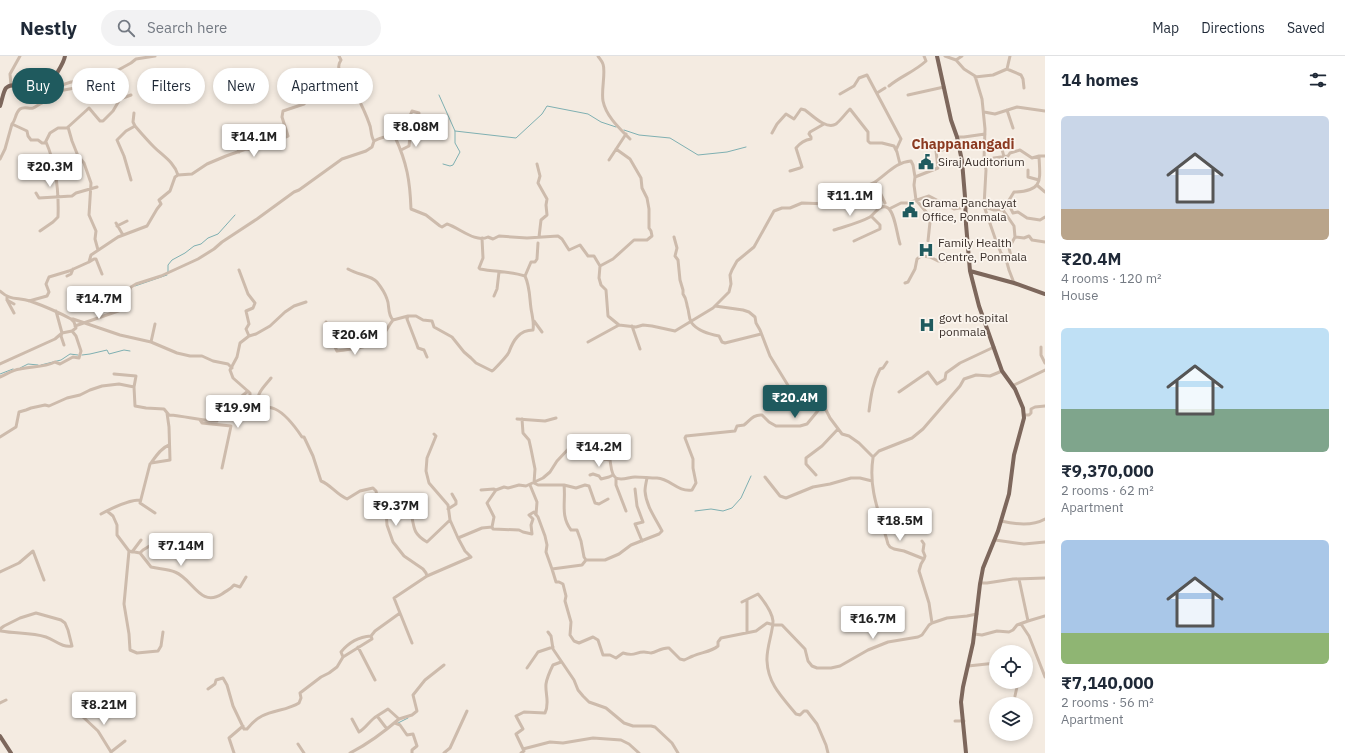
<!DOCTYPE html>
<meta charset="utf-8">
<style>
:root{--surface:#fff;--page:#f2f2f3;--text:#1f2937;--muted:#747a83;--line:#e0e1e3;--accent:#1f5a5e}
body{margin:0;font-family:"IBM Plex Sans",sans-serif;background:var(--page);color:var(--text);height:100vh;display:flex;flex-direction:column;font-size:15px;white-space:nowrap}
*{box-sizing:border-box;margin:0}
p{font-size:13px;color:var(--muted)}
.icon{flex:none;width:22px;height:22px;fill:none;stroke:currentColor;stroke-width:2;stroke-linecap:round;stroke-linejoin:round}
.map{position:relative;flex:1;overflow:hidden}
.drawer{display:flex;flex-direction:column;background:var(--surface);width:300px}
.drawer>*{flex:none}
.hud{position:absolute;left:12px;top:12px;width:380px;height:36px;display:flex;gap:8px}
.fabs{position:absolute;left:989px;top:589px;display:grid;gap:8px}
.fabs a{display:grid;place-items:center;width:44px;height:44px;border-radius:50%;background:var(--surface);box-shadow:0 2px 6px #0003;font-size:20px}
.price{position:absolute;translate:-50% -34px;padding:0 9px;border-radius:4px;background:#fff;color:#222;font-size:13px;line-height:26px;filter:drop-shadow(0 1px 2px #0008)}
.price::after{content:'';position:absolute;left:50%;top:24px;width:12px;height:9px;margin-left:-6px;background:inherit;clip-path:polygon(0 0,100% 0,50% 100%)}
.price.active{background:var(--accent);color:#fff}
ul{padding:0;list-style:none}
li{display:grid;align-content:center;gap:8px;height:212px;padding:0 16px}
li span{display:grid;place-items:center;height:124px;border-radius:6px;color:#555}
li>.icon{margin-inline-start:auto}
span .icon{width:72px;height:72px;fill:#fffc;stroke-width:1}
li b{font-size:17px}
h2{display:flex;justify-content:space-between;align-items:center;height:48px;padding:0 16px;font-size:17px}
.tag{padding:0 14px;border-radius:18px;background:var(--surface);box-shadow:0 2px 6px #0003;font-size:14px;line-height:36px}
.tag.active{background:var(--accent);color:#fff}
header{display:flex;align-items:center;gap:24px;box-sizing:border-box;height:56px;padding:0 20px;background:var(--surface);border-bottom:1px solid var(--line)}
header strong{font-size:19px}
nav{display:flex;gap:22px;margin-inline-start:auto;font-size:14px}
.search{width:280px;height:36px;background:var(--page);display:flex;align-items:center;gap:10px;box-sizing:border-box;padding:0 14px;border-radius:22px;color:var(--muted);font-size:15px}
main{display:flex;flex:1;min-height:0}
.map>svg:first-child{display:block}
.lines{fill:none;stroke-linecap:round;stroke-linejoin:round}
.stream{stroke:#7fb0b2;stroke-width:1}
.minor{stroke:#cdbbac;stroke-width:3}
.major{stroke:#7d675c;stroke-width:4}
.labels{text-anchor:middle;stroke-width:3.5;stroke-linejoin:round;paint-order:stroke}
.poi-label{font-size:12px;fill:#3b302b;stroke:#fbf5ee;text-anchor:start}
.quarter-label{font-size:14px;font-weight:bold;fill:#8c3b22;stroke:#fbf5ee}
</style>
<header>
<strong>Nestly</strong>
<div class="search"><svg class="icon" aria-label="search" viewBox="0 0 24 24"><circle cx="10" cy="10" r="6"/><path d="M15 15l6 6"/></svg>Search here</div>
<nav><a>Map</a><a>Directions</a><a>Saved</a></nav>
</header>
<main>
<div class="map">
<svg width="1045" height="697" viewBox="0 0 1045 697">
<rect width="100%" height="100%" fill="#f4ebe1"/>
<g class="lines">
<path class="stream" d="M 439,39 L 455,75 L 455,87 L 460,96 L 453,109 L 450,110 L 443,108
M 624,74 L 639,79 L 670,82 L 698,99 L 727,96 L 746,91
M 455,75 L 516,82 L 542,58 L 547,50 L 588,58 L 601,66 L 616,71
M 168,216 L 168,209 L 172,204 L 185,197 L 194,190 L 201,188 L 208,182 L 218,178 L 235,159
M 135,230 L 167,219
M 82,299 L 90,298 L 107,294 L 109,298 L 124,294 L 130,295
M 41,309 L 61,304 L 70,298 L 78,299
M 20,312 L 28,308 L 38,309
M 0,318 L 13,313
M 695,455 L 711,453 L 723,455 L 732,452 L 741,442 L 751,420
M 398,667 L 408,662"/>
<path class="minor" d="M 339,0 L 341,4 C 333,16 348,23 353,32 C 359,44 365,55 369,67 C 372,73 370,79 374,85
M 598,0 C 599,2 602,5 603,8 C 606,16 601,34 603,45 C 606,60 619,72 630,83
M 945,0 L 956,4 L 964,13 L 975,20 L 982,43 L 985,73 L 984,103 L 986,114 L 984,150
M 956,4 L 962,0
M 1007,13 L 1021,19 L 1023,23 L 1024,32
M 975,21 L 993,19 L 1007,13 L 1010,0
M 11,29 L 10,18 L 20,0
M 889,30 C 901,20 914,16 926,5 L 924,0
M 44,35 L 71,26 L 89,25 L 95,24 L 109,19 L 131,7 L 136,3 L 155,0
M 877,37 L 885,32
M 840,38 L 854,30 L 859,22 L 867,19 L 901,83 L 896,94
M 908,39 L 944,31
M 43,44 L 64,34 L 75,32
M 1007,54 L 1013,72
M 984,56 L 995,58 L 1017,51 L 1045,55
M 12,68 L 27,75 L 28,80 L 31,84 L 38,84 L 42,87 L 45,87 L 50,77 L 58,72 L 67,72 L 89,52 L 100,65 L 103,65 L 113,55 L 120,43 L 131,39
M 135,70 C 141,77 147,84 154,91 C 163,100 174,106 178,119
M 68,71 L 72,85 L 78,100 L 84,107 L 91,127 L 89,159 L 96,175 L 95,183 L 98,194
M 772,77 L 777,68 L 786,58 L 794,63 L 801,53 L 805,54 C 812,59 826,74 836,68 C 841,64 845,58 850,53 L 868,76 L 868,85 L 870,87 L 882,87 L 894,90 L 897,96 L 900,108
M 957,81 L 964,81 L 985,78
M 374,85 C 380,82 389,79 395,81 C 407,107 410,125 411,153 L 426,159 L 440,170 L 442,171 L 447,168 C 460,172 475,187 488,181 L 493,183 L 499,180 L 527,182 L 558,180 L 562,183 L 569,194 L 580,189 L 588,200 L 594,200 L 600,210 L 599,222 L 601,229 L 606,234 L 608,260 L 619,269 L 636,271 L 643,269 L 652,270 L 675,275 L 713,252 L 729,236 L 731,228 L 730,219 L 732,214 L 737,205 L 754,191 L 774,155 L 782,152 L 790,152 L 802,147 L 829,148 L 845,142 L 860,133 L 875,126 L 885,147
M 236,87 L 239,96
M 1002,93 L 1004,101
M 401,94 L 409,90 L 410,81 L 405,72 L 412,55 L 419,57 L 417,70
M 0,103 L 5,93 L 12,68 C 16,64 15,57 20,53 C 24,50 29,53 33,52 C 36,51 39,48 42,47 L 44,35
M 609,104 L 626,78
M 985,105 L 994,102 L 1008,100 L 1010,97 L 1020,94 L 1032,102 L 1039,100 L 1045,100
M 537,108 L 540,120 L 538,127 L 547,143 L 546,149 L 547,159 L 541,164 L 539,181
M 1028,114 L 1028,121 L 1039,124
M 790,115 L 800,112 L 802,111 L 796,92 C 800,87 804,84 811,83 L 811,81 L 809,78 L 810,76 L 824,68
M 131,124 L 124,100 L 117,84 L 126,75 L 135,70 L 133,66 L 134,57
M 875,126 C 887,118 896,106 911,105 L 913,109 L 915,121
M 1038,130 L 1045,136
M 36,137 L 39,142 L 72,140 L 76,137 L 97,131
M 1006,149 L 1010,151 L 1013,157 L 1018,156 L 1027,162 L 1040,164 L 1045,161
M 985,151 L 994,154 L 1003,154
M 889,153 L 901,147 L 908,147 L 929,140 L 954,153 L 965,151 L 984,150 L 995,182 L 1001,197 L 1006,203 L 1009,214 L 1014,227
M 1003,154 L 1014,136 C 1044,135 1040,124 1039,100
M 1003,154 L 1014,170 L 1015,181 L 1024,182 L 1029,180 L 1032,184 L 1045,186
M 116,167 L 123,179
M 117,170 L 127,165
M 834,174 C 846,170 859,167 870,161 C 875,157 881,147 888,152 C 895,157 897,179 900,188
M 40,175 L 53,166 L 58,161 C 59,135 56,109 46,86
M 674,181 L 677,192 L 675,200 L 678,204 L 680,224 L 683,234 L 683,238 C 687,243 686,247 688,253 C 689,257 689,262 691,266 C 697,275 709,278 719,280 L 722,286 L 725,287 L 761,278
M 854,185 L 880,173 L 880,169 L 871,160
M 928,185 L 930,166 L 927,157 L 916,144 L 914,129 L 915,121 L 938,112 L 936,95 L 959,91
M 1006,203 L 1011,200 L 1009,192 L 1015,181
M 89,206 L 94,203 L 96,203 L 102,218
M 600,210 L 613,203 L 634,184 L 647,184 L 652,180 L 651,175 L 649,172 L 649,153 L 647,142 L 642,132 L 641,122 L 630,103 L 616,93
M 348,213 C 358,219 371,219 377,226 C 381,231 385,237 387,243 C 390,250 387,258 393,264 L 408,260
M 239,214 L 248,238 L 255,247 L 253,252 L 246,255 L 249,268 L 246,273 L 249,280
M 67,220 L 71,218 L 73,213
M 525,220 L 531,206 L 535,206 L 537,203 L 538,187
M 905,227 L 908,226 L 915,213 L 917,203 L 921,200 L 930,201 L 938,205 L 969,204
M 0,235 C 11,245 17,241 30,245 C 44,250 58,256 71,263 L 73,263 L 120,279 L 151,286 L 177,297 L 190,300 L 202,300 L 213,305 L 228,308 L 232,312
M 494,240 L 497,233 L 499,216
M 7,241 L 7,244 L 14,257
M 7,244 L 14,248
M 29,245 L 47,240 L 49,236 L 46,228 L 49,221 L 69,215 L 89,206 L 91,199 L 118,181 L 147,170 L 157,153 L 161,148 L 159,144 L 170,135 L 175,121 L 178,119 L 192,118 L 207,108 L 226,100 L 246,93 L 254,94 L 288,80 L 282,61 L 283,55 L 304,48 L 309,42 L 319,37 L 330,34 L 344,27 L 349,26
M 715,250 L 743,254 L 749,256 L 755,261 L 756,267 L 760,274 L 770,300 L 789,331 L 801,337 L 826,354 L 830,362 L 842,378 L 849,380 L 859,387 L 873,401 L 879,395 L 912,382 L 923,373 L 960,330 L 964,323 L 976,319 L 990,320 L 1002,315
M 71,263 L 74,266 L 76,272 L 72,275
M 534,265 L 542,276
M 326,266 L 332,285 L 337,295 C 348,293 369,292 378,285 C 384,280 388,270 393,264
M 75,270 L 121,254 L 131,231 L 136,228 L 161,220 L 198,203 L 214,193 L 222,186 L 257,163 L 294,136 L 299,134 L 342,103 L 366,95 L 372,91 L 374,85
M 632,270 L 640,293
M 151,286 L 155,268
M 588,286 L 619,269
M 1041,291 L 1041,299 L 1045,307
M 427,301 L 424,294 L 418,292 L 417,289 L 407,263 L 408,260 L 416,260 L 423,264 L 432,265 L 434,271 L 452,281 L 464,296 L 471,302 L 476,307 L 492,315 C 494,314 508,299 509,296 C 513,285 519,274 533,274 C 534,267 533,265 532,258 C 529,245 531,233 525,220 C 511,215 495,216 480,213 L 479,212 L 483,202 L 482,182
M 0,308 L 55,283 L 62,277 L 61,280 L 64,289
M 114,318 L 136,320 L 134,331
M 0,321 C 7,318 12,314 20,313 C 32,310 43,312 55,306 L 60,308 L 73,301 L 79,302 L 81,295 L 76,280 L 72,275 L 62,277 L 56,255
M 271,322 C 265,330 253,340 260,349 C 265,351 271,351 275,353 C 286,358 296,372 302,381 L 304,381 L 313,400 L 321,425 C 331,429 336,438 347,443 L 360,435 L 373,432 L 376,435 L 379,449 L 386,455 L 387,469 L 393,486 L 404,500 L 423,513 L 426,517 L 427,520
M 1012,330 L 1045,314
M 899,336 L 928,316 L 937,328 L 945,323 L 946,317 L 960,307 L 994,291
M 257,343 L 250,340 L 250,337 L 233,322 L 230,314 L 237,301 L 240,287 L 249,280 L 256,278 L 270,270 L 285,256 L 294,250 L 306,246
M 869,355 C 871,339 873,326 880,313 L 883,312 L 887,306
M 1024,359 L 1029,359 L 1031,357 L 1031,353 L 1035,351 L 1045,350
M 517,363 L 545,365 L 556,362
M 522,363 L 523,377 L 529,384 L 531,393 L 535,413 L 534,427 L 538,429 L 564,429 L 576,432 L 585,429 L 589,430 L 595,447 L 599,448 L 608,443
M 200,364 L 202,367 L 231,370 L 222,412
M 434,378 L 436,380 L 427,402 L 426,415 L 429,427 L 448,449 L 450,464 L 458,482
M 0,381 L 16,371 L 19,356 L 26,354 L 31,352 L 45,349 L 49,350 L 67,342 L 80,339 L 90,334 L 102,330 L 119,328 L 134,331 L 135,350 L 146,352 L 164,353 L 169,359 C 186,360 201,365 217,365 L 217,361 L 222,358 L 227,358 L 242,340 L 248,335
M 873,402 C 868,433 880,459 888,488 L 890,491 L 894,493 L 904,495 L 924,503
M 151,407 C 156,400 161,392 169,389
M 590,419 L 593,418 L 599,420 L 601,423 L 609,421 L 613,419
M 816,419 L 806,408 L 806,402 L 822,390 L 838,373
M 765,421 L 780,440 L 786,442 L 813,431 L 830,428 L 851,422 L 860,422 L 872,425
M 616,422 L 616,429 L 626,455
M 647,422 C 646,427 645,431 645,435 C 646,450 656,463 662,475 L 659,478 L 631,489 L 619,498 L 605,504 L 586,504 L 582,509 L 552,513 L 556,526 L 559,526 L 563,528 L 566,540 L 565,545 L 571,566 L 570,579 L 574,585 L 579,587 L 593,581 L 598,584 L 603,599 L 610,599 L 616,602 L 623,597 C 635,601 635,596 644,596 C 646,596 650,597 651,597 C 657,596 662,591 669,592 L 680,603 L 684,604 C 687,603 690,601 693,600 C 702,596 711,596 718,590 L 718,586 L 721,582 L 756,575 L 767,567 L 774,569 L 782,569 L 805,593 L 808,605 L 812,610 L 817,612 L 831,612 L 840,610 L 868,594 L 888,586 L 918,581 L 922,579 L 929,569 L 932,567 L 947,562 L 967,560 L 977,558
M 530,429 L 537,446 L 536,459
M 564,429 C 566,446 560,459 571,474 L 577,474 L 581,485 L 584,501 L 586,504
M 635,433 L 637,450 L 643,466 L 635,468 L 642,485
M 481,434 L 494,433 L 496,434
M 448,453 L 456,448 L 456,445 L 452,438
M 107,455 L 113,460 L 117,469 L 117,479 L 129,495 L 140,497 L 151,511 C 159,513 168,513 175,516 C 193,523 200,552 222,538 C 227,534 230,534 234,529 L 240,531 L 246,521
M 155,457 L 140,447 L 150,408 L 151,407 L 170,404 L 169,371 L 167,357
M 101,458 C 112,452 128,444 140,444
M 412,461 C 414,474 415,479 427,486 L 450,464
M 1001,465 C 1014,468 1033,470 1045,463
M 995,484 L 1024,488 L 1045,486
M 922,485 L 924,488 L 923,495 L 925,500 L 924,503
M 129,495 L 124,548 L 129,578 L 130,594 L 137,597 L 158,595 L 161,590 L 163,576
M 132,496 L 141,484
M 140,497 L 143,494 L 164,481
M 924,503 L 921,508 L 919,515 L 929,547 L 932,567
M 552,513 L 546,496 L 547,489 L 545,480 L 538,461 L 534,456 L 529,459 L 533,463 L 531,469 L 532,478 L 523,476 L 519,474 L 493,473 L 492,471 L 494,461 L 487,447 L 496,434 L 504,431 L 508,432 L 519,429 L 526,430 L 543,422 L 550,416 L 557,405 L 573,388 L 581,398 L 589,401 L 610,404 C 611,409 611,419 616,422 C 622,425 629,421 635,421 C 642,421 650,422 657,422 C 671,423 677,436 692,434 L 696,427 L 693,412 L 693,403 L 685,382 L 686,380 L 735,375 L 737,370 L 744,369 C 750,364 754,358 762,359 L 769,366 L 776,370 L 800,370 L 807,368 L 821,351
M 0,516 L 19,507 L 33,495 L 44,524
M 1019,523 L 1028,565
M 980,527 L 987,527 L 1013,523 L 1045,522
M 747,544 L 747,576
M 742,546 L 758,538 C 764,545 772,556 773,565 C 773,576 766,593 767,605 C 768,628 782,641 796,658 L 800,659 L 804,655 L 807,655 L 817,668 L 826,689 L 828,697
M 400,557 L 412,587
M 1021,568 L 1029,580 L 1045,621
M 0,573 L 4,570 L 20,562 L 36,557 L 61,564 L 65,567 L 68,574 L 72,590 C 62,592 55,584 46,581 C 30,576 17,578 1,575 L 0,573
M 548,576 L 551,580 L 553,593 L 574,624 L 578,634 L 583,640 L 589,646 L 606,652 L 624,667 L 633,670 L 651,670 L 655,671 L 672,687 L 678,697
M 974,578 L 982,579 L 997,575 L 1009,576 L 1013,574 L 1017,569 L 1028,565 L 1045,560
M 358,591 L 375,624
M 343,601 L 372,583 L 371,580
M 968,610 L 996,607
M 527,612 L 538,596 L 553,591
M 208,633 L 215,628 L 216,624 L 223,622 L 227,629 L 233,650 L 244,673 L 247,673 C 251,668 256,663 262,660 C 274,654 288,654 299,647 L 301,642 L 300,637 L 321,621 L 329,617 L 337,611 L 343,601 L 341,596 C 349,586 358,581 371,580 L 375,575 L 400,557 L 394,542 L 427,520 L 471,501 L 465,495 L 458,482 L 482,472 L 492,471
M 1015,640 L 1018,626
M 0,647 L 6,644
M 80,653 L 83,661 L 98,675 L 111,696
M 377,660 L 388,653 L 399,663 L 412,659 L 417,655 L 413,639 L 425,624 L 444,609
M 352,663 L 359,676 C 366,672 370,664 377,660 L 387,673
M 955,665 L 964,665
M 395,667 L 400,669 L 407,679 L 413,678 L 417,690 L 412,694 L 412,697
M 298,688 L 304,697
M 523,693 L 550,686 L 563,687 L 593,682 L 621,684 L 629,688 L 639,697
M 111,697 L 111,696 L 125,685
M 234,697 L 229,682 L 243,670
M 350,697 C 368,688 384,676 399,663
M 444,697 L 450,692 L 467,655
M 521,697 L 524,695 L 516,678 L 523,673 L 516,660 L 524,656 L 545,657 C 550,647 545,638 546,628 C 547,621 550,615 553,609 L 561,606"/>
<path class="major" d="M 937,0 L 951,64 L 957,81 L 962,105 L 965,141 L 966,168 L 970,215 L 979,250 L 1002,315 L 1015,333 L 1023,352 L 1024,362 L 1014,399 L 1009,438 L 998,475 L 983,512 L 980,528 L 973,587 L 963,631 L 961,646 L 966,697
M 0,50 C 2,45 3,36 6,32 C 13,24 36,36 49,27 C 52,24 54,21 57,17 C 60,12 64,6 65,0
M 970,215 L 1014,227 L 1045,238
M 0,680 L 11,697"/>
</g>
<defs>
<symbol id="civic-bare" viewBox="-9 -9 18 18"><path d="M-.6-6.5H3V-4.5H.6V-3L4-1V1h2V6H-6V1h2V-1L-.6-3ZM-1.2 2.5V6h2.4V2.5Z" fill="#1f5a5e" stroke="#fbf5ee" stroke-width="2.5" paint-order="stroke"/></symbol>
<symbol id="hospital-bare" viewBox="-9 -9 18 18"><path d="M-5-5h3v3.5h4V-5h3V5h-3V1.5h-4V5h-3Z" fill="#1f5a5e" stroke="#fbf5ee" stroke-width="2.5" paint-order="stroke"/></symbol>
</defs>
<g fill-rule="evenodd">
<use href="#civic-bare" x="915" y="95" width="22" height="22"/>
<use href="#civic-bare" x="899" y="143" width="22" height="22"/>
<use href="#hospital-bare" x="915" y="183" width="22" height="22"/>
<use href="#hospital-bare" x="916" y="258" width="22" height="22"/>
</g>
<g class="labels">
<g class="poi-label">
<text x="938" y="110">Siraj Auditorium</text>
<text x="922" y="151">Grama Panchayat<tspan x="922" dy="14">Office, Ponmala</tspan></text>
<text x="938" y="191">Family Health<tspan x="938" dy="14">Centre, Ponmala</tspan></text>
<text x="939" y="266">govt hospital<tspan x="939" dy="14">ponmala</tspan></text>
</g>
<g class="quarter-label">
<text x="963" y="93">Chappanangadi</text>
</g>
</g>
</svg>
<div class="fabs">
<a><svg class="icon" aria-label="locate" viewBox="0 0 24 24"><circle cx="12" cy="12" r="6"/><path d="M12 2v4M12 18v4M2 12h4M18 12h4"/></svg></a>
<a><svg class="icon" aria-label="layers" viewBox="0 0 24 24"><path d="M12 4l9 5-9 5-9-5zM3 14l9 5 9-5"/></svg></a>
</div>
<b class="price" style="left:416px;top:92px">₹8.08M</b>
<b class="price" style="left:254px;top:102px">₹14.1M</b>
<b class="price" style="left:50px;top:132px">₹20.3M</b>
<b class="price" style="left:850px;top:161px">₹11.1M</b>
<b class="price" style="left:99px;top:264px">₹14.7M</b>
<b class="price" style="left:355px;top:300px">₹20.6M</b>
<b class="price active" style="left:795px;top:363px">₹20.4M</b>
<b class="price" style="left:238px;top:373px">₹19.9M</b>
<b class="price" style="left:599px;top:412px">₹14.2M</b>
<b class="price" style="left:396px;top:471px">₹9.37M</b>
<b class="price" style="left:900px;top:486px">₹18.5M</b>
<b class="price" style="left:181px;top:511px">₹7.14M</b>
<b class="price" style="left:873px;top:584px">₹16.7M</b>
<b class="price" style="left:104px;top:670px">₹8.21M</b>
<div class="hud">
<a class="tag active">Buy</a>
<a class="tag">Rent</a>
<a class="tag">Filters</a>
<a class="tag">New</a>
<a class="tag">Apartment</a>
</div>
</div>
<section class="drawer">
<h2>14 homes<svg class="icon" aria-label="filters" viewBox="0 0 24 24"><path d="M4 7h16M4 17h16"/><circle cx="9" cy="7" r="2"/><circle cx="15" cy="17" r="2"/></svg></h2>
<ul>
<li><span style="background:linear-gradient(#c9d6e8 75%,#b9a48a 0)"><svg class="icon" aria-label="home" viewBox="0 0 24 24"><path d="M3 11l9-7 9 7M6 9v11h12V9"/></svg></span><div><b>₹20.4M</b><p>4 rooms · 120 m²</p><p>House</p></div></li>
<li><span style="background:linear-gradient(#bfe0f5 65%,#7fa58c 0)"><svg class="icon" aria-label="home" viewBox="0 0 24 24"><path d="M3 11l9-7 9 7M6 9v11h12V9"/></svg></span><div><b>₹9,370,000</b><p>2 rooms · 62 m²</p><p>Apartment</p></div></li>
<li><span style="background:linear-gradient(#a9c7e8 75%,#8fb573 0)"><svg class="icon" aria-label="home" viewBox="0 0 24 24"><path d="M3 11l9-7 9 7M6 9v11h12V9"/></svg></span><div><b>₹7,140,000</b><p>2 rooms · 56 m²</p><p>Apartment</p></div></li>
</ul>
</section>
</main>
